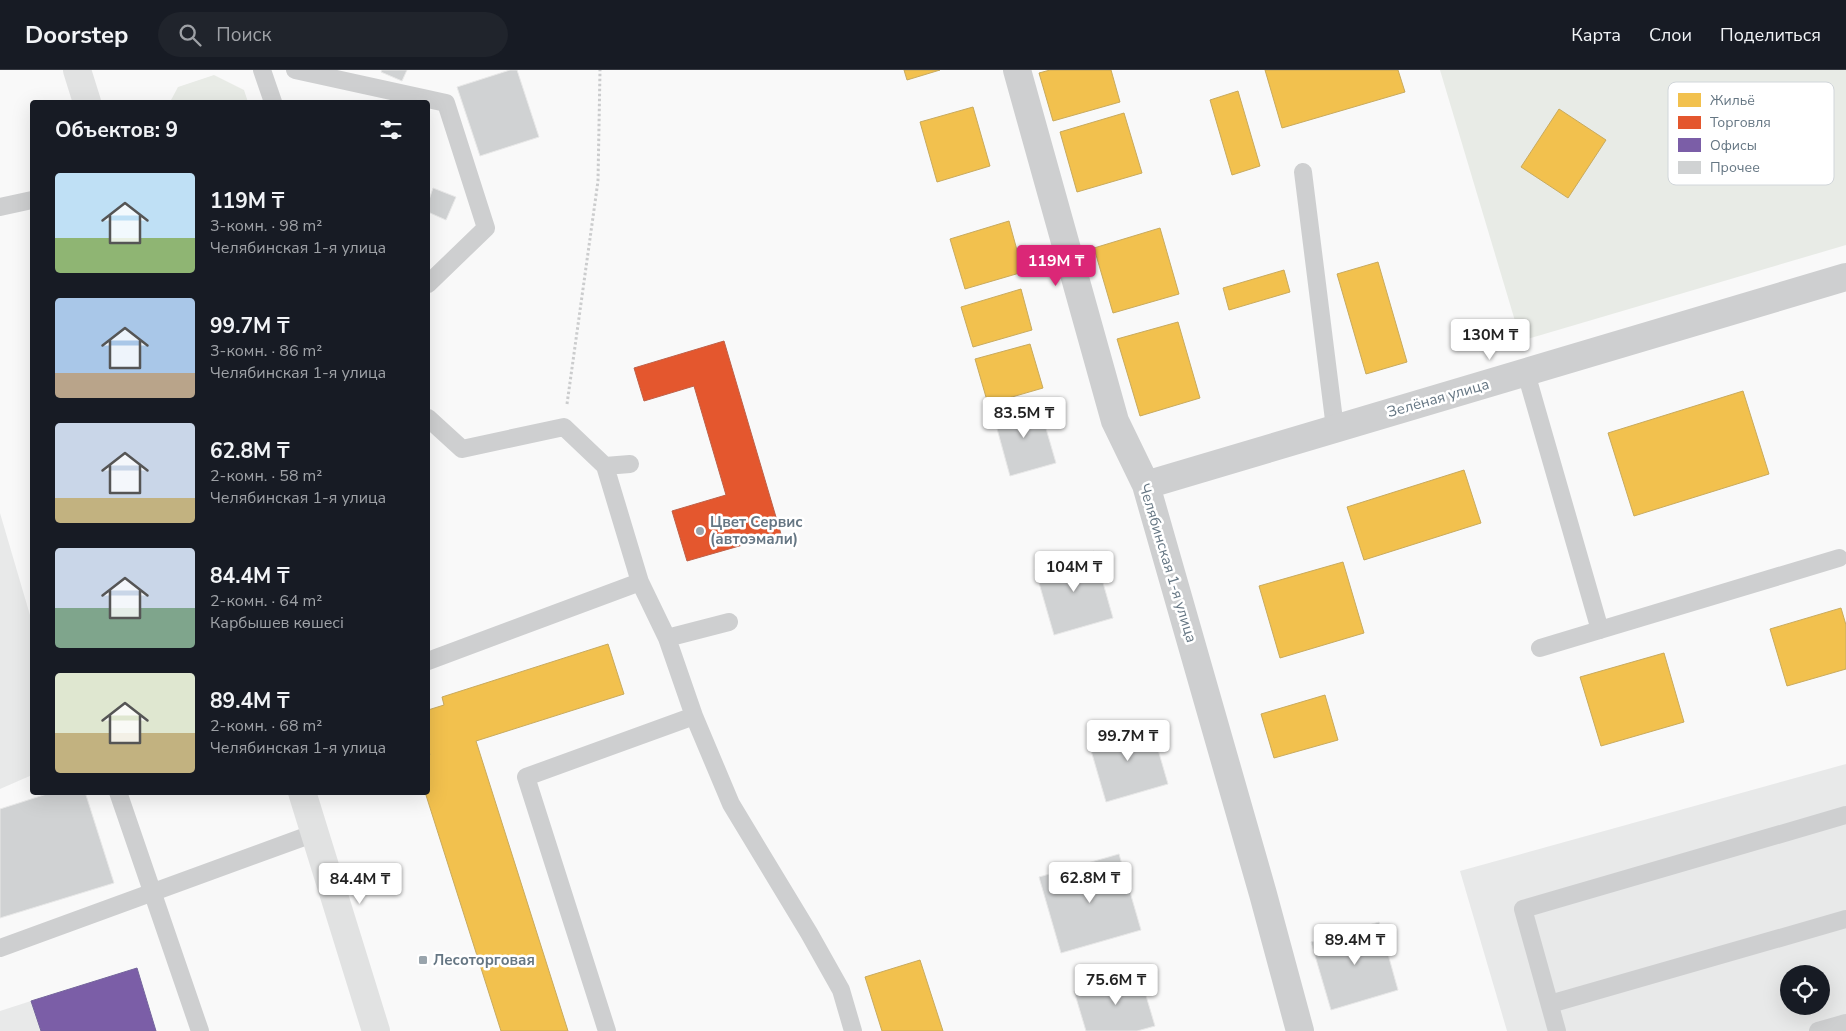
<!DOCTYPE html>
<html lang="ru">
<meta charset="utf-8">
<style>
:root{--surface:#171b24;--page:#20242c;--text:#f1f3f6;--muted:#9ea1a6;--line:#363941;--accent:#db2777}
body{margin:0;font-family:"Nunito Sans",sans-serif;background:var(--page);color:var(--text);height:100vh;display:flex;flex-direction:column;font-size:19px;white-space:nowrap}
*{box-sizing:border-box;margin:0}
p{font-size:16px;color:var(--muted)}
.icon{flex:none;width:28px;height:28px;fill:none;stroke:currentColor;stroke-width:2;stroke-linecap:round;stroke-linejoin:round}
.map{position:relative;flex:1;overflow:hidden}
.sheet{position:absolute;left:30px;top:30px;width:400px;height:695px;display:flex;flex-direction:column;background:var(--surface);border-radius:5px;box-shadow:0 5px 20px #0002}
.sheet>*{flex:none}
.buttons{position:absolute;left:1780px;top:895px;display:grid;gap:10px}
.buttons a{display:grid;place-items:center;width:50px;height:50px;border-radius:50%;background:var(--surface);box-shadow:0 5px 20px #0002;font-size:25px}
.price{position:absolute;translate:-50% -42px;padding:0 11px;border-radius:5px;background:#fff;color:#222;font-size:16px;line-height:32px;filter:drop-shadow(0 1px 2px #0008)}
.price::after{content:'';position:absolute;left:50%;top:30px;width:15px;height:11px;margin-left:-8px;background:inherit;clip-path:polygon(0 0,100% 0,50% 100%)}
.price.current{background:var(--accent);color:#fff}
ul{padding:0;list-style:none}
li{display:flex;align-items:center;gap:15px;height:125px;padding:0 25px}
li span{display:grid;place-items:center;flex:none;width:140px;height:100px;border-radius:5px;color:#555}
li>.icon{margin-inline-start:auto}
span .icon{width:60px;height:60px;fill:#fffc;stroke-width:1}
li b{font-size:21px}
h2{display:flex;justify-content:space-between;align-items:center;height:60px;padding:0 25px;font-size:21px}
header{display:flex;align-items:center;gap:30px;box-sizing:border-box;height:70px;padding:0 25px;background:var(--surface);border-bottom:1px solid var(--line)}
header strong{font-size:24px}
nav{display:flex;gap:28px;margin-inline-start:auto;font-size:18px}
.search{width:350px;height:45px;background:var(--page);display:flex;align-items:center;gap:12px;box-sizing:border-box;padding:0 18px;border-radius:28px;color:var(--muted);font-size:19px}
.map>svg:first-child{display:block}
.built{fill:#e8e9e9;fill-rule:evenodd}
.green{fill:#e8ebe6}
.homes{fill:#f2c14e;stroke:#c8aa5e}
.shops{fill:#e4572e;stroke:#be6048}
.offices{fill:#7b5ea7;stroke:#74659c}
.building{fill:#d0d2d3;stroke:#e8e8e8}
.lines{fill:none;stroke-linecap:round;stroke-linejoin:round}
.path{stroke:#cbcccd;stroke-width:3;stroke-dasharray:2.5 2.5;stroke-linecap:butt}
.service{stroke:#cecfd0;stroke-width:18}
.minor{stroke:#cecfd0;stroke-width:28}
.secondary{stroke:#e1e2e2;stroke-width:28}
.poi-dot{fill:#99a4ac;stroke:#fff;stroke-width:2}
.labels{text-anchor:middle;stroke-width:5;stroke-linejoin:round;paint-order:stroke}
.street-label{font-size:15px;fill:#657683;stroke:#fff}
.poi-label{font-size:15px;font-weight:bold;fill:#657683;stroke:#fff;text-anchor:start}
.key{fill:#fff;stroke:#d1d6da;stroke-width:1}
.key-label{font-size:14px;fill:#657683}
</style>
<header>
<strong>Doorstep</strong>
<div class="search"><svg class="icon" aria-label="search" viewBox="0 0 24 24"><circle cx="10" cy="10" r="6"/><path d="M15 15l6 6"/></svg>Поиск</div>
<nav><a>Карта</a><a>Слои</a><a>Поделиться</a></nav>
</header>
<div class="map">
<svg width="1846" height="961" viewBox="0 0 1846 961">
<rect width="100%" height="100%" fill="#f9f9f9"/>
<path class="built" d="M 0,443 L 32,552 L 32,705 L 0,719 Z
M 1846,694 L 1846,961 L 1507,961 L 1460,801 ZM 1789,904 L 1821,904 L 1821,936 L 1789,936 Z
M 31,931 L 41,961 L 0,961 L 0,941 Z"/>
<path class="green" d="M 1440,0 L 1846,0 L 1846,175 L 1521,271 Z
M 214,5 L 244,20 L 248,32 L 170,32 L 178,17 Z"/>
<path class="homes" d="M 904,0 L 940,0 L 907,10 Z
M 1050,0 L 1111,0 L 1120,32 L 1053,51 L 1039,3 Z
M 1265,0 L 1398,0 L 1405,22 L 1282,58 Z
M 1238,21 L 1260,96 L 1232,105 L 1210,30 Z
M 973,37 L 990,96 L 937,112 L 920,52 Z
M 1559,39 L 1606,70 L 1568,128 L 1521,97 Z
M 1124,43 L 1142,103 L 1077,122 L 1060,62 Z
M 1009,151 L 1023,202 L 965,219 L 950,169 Z
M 1160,158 L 1179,224 L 1113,243 L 1094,178 Z
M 1378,192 L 1407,292 L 1366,304 L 1337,204 Z
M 1284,200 L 1290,222 L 1229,240 L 1223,218 Z
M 1021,219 L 1032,260 L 973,277 L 961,237 Z
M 1178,252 L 1200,328 L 1140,346 L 1117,269 Z
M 1030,274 L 1043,318 L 988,334 L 975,289 Z
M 1743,321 L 1769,404 L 1634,446 L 1608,363 Z
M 1464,400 L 1481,453 L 1364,490 L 1347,437 Z
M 1343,492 L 1364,563 L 1280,588 L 1259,516 Z
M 1841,538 L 1846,555 L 1846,599 L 1787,616 L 1770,559 Z
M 608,574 L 624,624 L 476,671 L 568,961 L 501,961 L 425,722 L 428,722 L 428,686 L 430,685 L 428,676 L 428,640 L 444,635 L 442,627 Z
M 1664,583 L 1684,652 L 1601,676 L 1580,607 Z
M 1325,625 L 1338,670 L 1274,688 L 1261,644 Z
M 920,890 L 943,961 L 882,961 L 865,907 Z"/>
<path class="shops" d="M 724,271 L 781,464 L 687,491 L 672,441 L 726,425 L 694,316 L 644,331 L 634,298 Z"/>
<path class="offices" d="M 137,898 L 156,961 L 41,961 L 31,931 Z"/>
<path class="building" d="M 382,0 L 407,0 L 402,11 L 381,2 Z
M 510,0 L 517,0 L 539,67 L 480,86 L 457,17 Z
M 433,118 L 456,127 L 446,150 L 428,142 L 428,133 Z
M 1038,331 L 1056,393 L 1010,406 L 993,344 Z
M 1094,481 L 1113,548 L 1054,565 L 1035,499 Z
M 1150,652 L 1168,714 L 1106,732 L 1088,670 Z
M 53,722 L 85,722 L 114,813 L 0,848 L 0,739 Z
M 1119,784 L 1141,860 L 1061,883 L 1039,807 Z
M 1379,852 L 1398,920 L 1331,940 L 1311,872 Z
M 1139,902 L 1155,956 L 1137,961 L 1086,961 L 1074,921 Z"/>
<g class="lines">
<path class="path" d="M 567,334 L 598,111 L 600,0"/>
<path class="service" d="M 262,0 L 273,32
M 295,0 L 446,33 L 486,158 L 428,214
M 1303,102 L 1335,358
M 0,137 L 32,130
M 1526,303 L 1600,560
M 428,348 L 462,379 L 564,357 L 605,396
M 667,568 L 729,552
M 1540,578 L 1839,488
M 428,591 L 640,512
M 694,646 L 731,734 L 809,863 L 841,920 L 853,961
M 118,722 L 200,961
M 0,878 L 315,763
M 1550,934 L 1846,849
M 607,961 L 526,707 L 694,646 L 667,568 L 640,512 L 605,396 L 630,394
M 1557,961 L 1523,839 L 1846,745
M 1818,961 L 1846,953"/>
<path class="minor" d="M 1017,0 L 1115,351 L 1146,415 L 1263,824 L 1300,961
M 1146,415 L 1846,207"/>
<path class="secondary" d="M 77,0 L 87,32
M 302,722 L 376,961"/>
</g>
<g class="poi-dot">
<circle cx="700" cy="461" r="5"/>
<rect x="418" y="885" width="10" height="10" rx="2.5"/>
</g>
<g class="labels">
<g class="street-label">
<text transform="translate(1438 328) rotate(-16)" y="5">Зелёная улица</text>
<text transform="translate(1168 493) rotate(73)" y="5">Челябинская 1-я улица</text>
</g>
<g class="poi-label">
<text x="710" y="457">Цвет Сервис<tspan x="710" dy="17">(автоэмали)</tspan></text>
<text x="433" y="895">Лесоторговая</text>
</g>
</g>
<rect x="1668" y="12" width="166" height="103" rx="8" class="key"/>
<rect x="1678" y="23" width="23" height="14" fill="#f2c14e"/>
<rect x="1678" y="46" width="23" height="13" fill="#e4572e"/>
<rect x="1678" y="68" width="23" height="14" fill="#7b5ea7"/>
<rect x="1678" y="91" width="23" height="13" fill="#d0d2d3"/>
<g class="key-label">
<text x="1710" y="35">Жильё</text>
<text x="1710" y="57">Торговля</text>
<text x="1710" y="80">Офисы</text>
<text x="1710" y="102">Прочее</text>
</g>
</svg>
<div class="buttons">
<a><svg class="icon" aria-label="locate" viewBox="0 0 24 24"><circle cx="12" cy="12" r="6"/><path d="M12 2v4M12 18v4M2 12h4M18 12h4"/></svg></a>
</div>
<b class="price current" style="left:1056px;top:217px">119M ₸</b>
<b class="price" style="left:1490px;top:291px">130M ₸</b>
<b class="price" style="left:1024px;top:369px">83.5M ₸</b>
<b class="price" style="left:1074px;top:523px">104M ₸</b>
<b class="price" style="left:1128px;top:692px">99.7M ₸</b>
<b class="price" style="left:1090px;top:834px">62.8M ₸</b>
<b class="price" style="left:360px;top:835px">84.4M ₸</b>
<b class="price" style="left:1355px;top:896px">89.4M ₸</b>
<b class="price" style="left:1116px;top:936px">75.6M ₸</b>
<section class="sheet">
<h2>Объектов: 9<svg class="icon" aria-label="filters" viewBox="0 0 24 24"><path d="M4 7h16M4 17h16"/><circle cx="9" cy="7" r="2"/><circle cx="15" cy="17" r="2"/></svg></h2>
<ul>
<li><span style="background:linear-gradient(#bfe0f5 65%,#8fb573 0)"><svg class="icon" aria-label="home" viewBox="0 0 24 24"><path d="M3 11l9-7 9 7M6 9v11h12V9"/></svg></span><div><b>119M ₸</b><p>3-комн. · 98 m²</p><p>Челябинская 1-я улица</p></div></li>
<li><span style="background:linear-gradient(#a9c7e8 75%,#b9a48a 0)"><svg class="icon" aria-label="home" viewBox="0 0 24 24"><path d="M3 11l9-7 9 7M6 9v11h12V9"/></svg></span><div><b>99.7M ₸</b><p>3-комн. · 86 m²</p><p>Челябинская 1-я улица</p></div></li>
<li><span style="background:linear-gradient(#c9d6e8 75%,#c2b280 0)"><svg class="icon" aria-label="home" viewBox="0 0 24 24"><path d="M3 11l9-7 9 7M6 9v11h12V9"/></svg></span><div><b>62.8M ₸</b><p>2-комн. · 58 m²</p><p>Челябинская 1-я улица</p></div></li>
<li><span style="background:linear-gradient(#c9d6e8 60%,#7fa58c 0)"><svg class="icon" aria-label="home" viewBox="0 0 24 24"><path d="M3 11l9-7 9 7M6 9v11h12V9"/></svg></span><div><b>84.4M ₸</b><p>2-комн. · 64 m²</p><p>Карбышев көшесі</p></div></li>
<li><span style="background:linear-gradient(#dfe7d0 60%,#c2b280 0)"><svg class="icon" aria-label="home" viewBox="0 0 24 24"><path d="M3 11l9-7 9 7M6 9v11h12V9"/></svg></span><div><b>89.4M ₸</b><p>2-комн. · 68 m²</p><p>Челябинская 1-я улица</p></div></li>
</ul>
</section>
</div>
